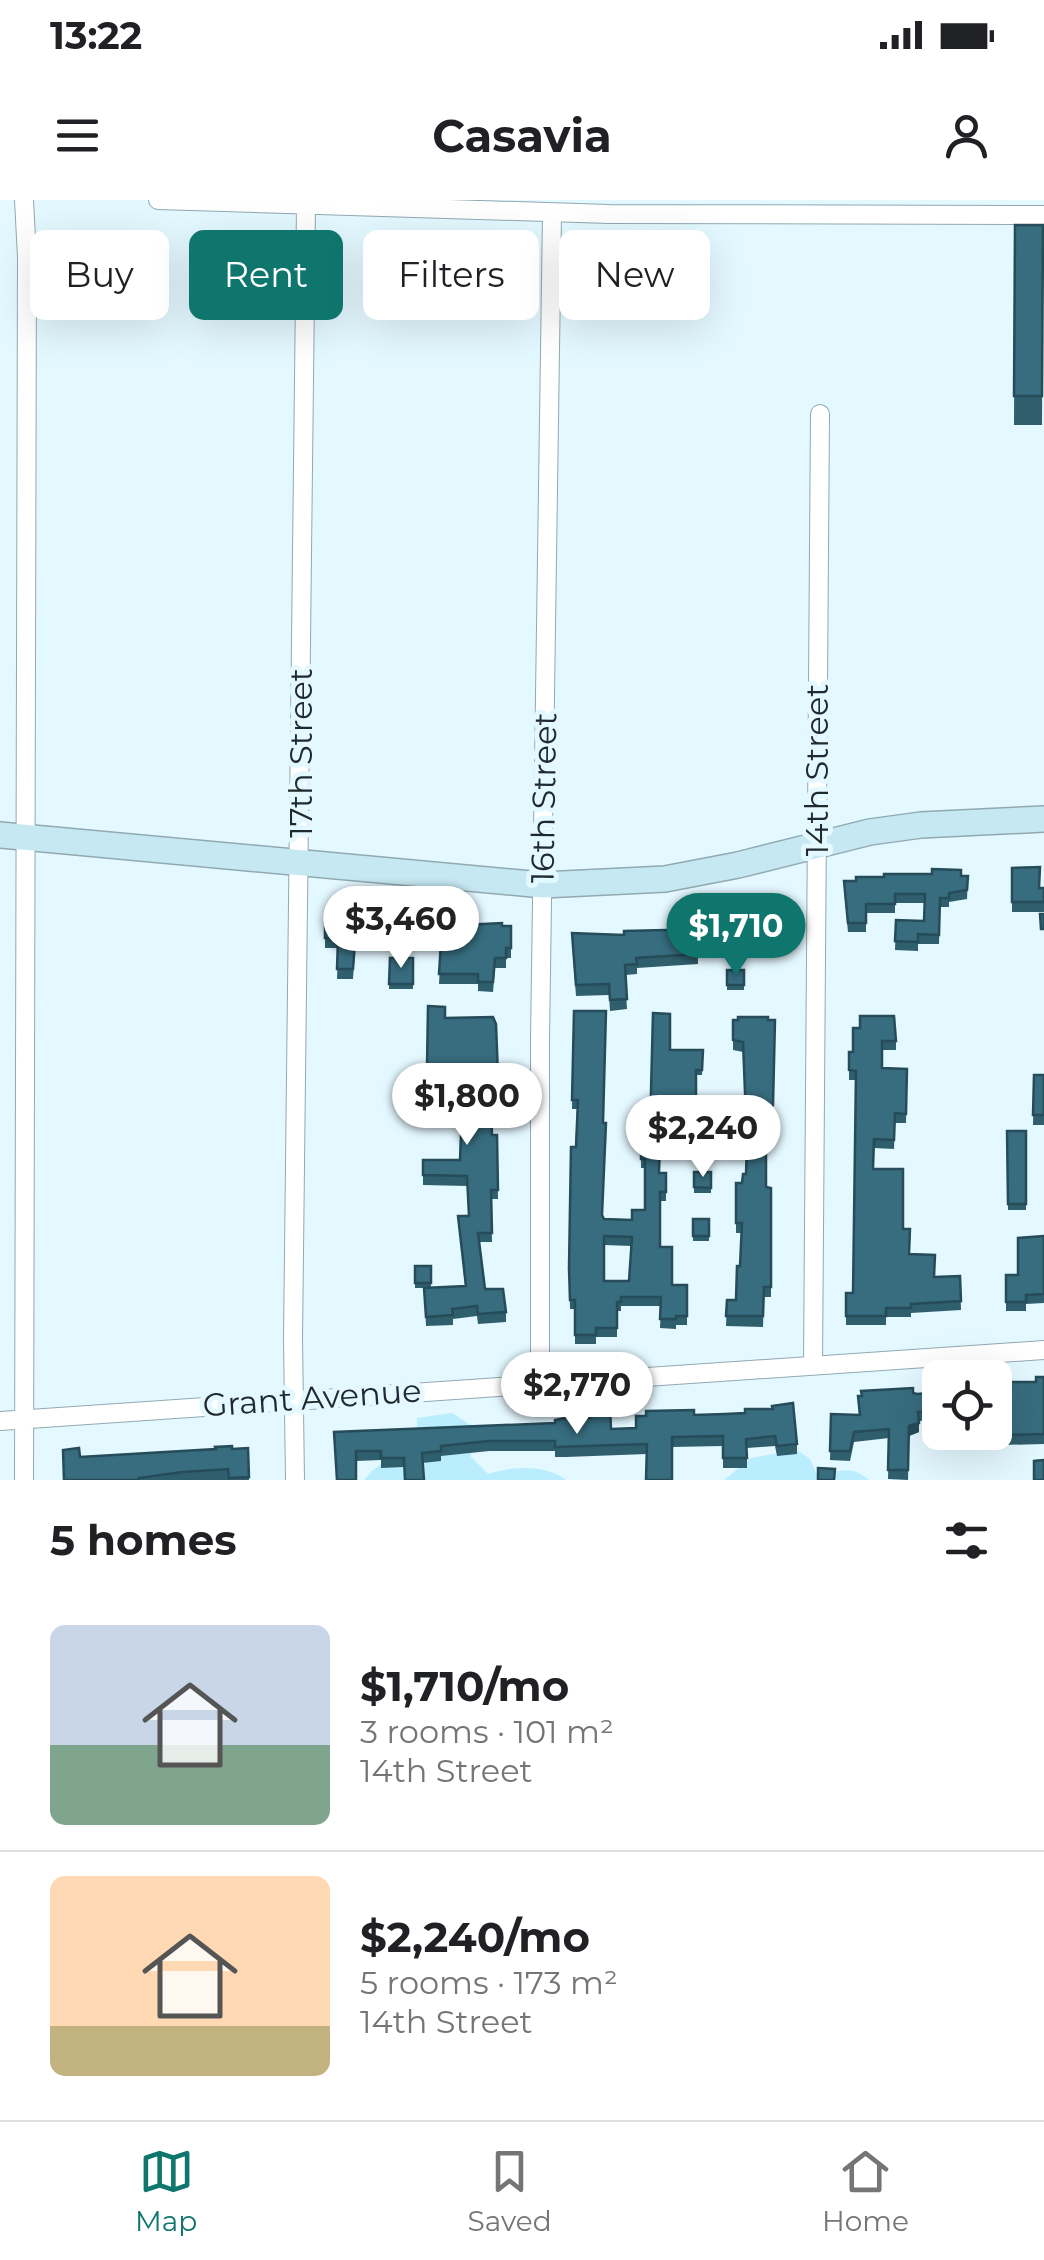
<!DOCTYPE html>
<meta charset="utf-8">
<style>
:root{--surface:#fff;--page:#f2f2f2;--text:#202124;--muted:#757577;--line:#e0e0e0;--accent:#0f766e}
body{margin:0;font-family:Montserrat,sans-serif;background:var(--page);color:var(--text);height:100vh;display:flex;flex-direction:column;font-size:38px;white-space:nowrap}
*{box-sizing:border-box;margin:0}
p{font-size:32px;color:var(--muted)}
.icon{flex:none;width:55px;height:55px;fill:none;stroke:currentColor;stroke-width:2;stroke-linecap:round;stroke-linejoin:round}
.map{position:relative;height:1280px;overflow:hidden}
.details{display:flex;flex-direction:column;background:var(--surface);flex:1}
.details>*{flex:none}
.hud{position:absolute;left:30px;top:30px;width:985px;height:90px;display:flex;gap:20px}
.controls{position:absolute;left:922px;top:1160px;display:grid;gap:20px}
.controls a{display:grid;place-items:center;width:90px;height:90px;border-radius:15px;background:var(--surface);box-shadow:0 10px 40px #0002;font-size:50px}
.price{position:absolute;translate:-50% -85px;padding:0 22px;border-radius:35px;background:#fff;color:#222;font-size:32px;line-height:65px;filter:drop-shadow(0 2px 5px #0008)}
.price::after{content:'';position:absolute;left:50%;top:60px;width:30px;height:22px;margin-left:-15px;background:inherit;clip-path:polygon(0 0,100% 0,50% 100%)}
.price.active{background:var(--accent);color:#fff}
ul{padding:0;list-style:none}
li{display:flex;align-items:center;gap:30px;height:250px;padding:0 50px}
li+li{border-top:2px solid var(--line)}
li span{display:grid;place-items:center;flex:none;width:280px;height:200px;border-radius:15px;color:#555}
li>.icon{margin-inline-start:auto}
span .icon{width:120px;height:120px;fill:#fffc;stroke-width:1}
li b{font-size:42px}
h2{display:flex;justify-content:space-between;align-items:center;height:120px;padding:0 50px;font-size:42px}
.chip{padding:0 35px;border-radius:15px;background:var(--surface);box-shadow:0 10px 40px #0002;font-size:35px;line-height:90px}
.chip.active{background:var(--accent);color:#fff}
.status{display:flex;justify-content:space-between;align-items:center;height:70px;padding:0 50px;background:var(--surface);direction:ltr}
.status svg{height:28px;fill:currentColor}
header{display:flex;justify-content:space-between;align-items:center;height:130px;padding:0 50px;background:var(--surface);font-size:45px;font-weight:700}
.dock{display:flex;justify-content:space-around;align-items:center;height:140px;border-top:2px solid var(--line);background:var(--surface);font-size:28px;color:var(--muted)}
.dock a{display:grid;justify-items:center;gap:5px}
.dock .active{color:var(--accent)}
.map>svg:first-child{display:block}
.green{fill:#baedfe}
.lines{fill:none;stroke-linecap:round;stroke-linejoin:round}
.street-casing{stroke:#91a9b1;stroke-width:20}
.secondary-casing{stroke:#91a9b1;stroke-width:28}
.street{stroke:#fff;stroke-width:18}
.secondary{stroke:#c6e8f2;stroke-width:25}
.wall{fill:#2f5e6d;fill-rule:evenodd}
.shaded-wall{fill:#264c59}
.building{fill:#376d7f;stroke:#264c59;stroke-width:2.5;fill-rule:evenodd}
.labels{text-anchor:middle;stroke-width:10;stroke-linejoin:round;paint-order:stroke}
.street-label{font-size:32px;fill:#202a2d;stroke:#e4f8ff}
</style>
<div class="status"><b>13:22</b><svg viewBox="0 0 49 12"><path d="M0 12V9h3v3zM5 12V6h3v6zM10 12V3h3v9zM15 12V0h3v12zM26 1h20v11H26zM47 4h2v5h-2z"/></svg></div>
<header><svg class="icon" aria-label="menu" viewBox="0 0 24 24"><path d="M4 6h16M4 12h16M4 18h16"/></svg>Casavia<svg class="icon" aria-label="person" viewBox="0 0 24 24"><circle cx="12" cy="8" r="4"/><path d="M4 21q1-7 8-7t8 7"/></svg></header>
<div class="map">
<svg width="1044" height="1280" viewBox="0 0 1044 1280">
<rect width="100%" height="100%" fill="#e4f8ff"/>
<path class="green" d="M 452,1213 L 472,1226 L 471,1257 L 488,1274 C 513,1266 545,1264 566,1280 L 364,1280 C 382,1257 397,1261 417,1241 L 417,1218 Z
M 797,1250 L 810,1259 L 818,1277 C 839,1271 851,1264 869,1280 L 724,1280 L 751,1258 Z"/>
<g class="lines">
<defs>
<path id="street" d="M 24,0 L 27,57 L 24,1280
M 158,0 L 609,14 L 1044,15
M 813,1165 L 820,214
M 540,1183 L 540,840 L 552,13
M 0,1221 L 1044,1150
M 295,1280 L 293,1139 L 306,5"/>
<path id="secondary" d="M 0,635 L 543,685 L 665,679 L 738,665 L 870,632 L 921,625 L 1044,619"/>
</defs>
<use href="#street" class="street-casing"/>
<use href="#secondary" class="secondary-casing"/>
<use href="#street" class="street"/>
<use href="#secondary" class="secondary"/>
</g>
<path class="wall" d="M 1015,25 L 1043,25 L 1042,225 L 1014,225 Z
M 1012,668 L 1039,688 L 1044,688 L 1044,712 L 1012,712 Z
M 961,676 L 968,676 L 967,699 L 949,702 L 949,707 L 940,707 L 939,744 L 918,744 L 918,751 L 895,750 L 896,720 L 924,721 L 924,703 L 895,703 L 895,713 L 866,713 L 866,732 L 848,732 L 844,690 Z
M 782,705 L 781,753 L 767,754 L 767,747 L 736,748 L 736,758 L 698,758 L 698,764 L 637,768 L 637,774 L 625,775 L 627,809 L 610,811 L 609,795 L 576,796 L 572,743 L 624,735 L 709,729 L 755,722 Z
M 387,715 L 387,751 L 355,751 L 353,779 L 337,779 L 338,748 L 325,748 L 325,716 Z
M 442,726 L 511,726 L 511,758 L 506,758 L 506,768 L 495,768 L 493,792 L 478,791 L 478,784 L 439,784 Z
M 390,758 L 413,758 L 413,789 L 389,789 Z
M 727,770 L 744,770 L 744,790 L 727,790 Z
M 428,806 L 445,818 L 498,875 L 498,884 L 492,884 L 491,907 L 492,935 L 497,935 L 498,999 L 491,999 L 492,1042 L 479,1042 L 485,1089 L 506,1112 L 506,1122 L 478,1124 L 477,1116 L 453,1119 L 453,1125 L 426,1126 L 424,1088 L 428,1088 L 415,1088 L 415,1066 L 431,1066 L 431,1088 L 465,1086 L 458,1016 L 469,1016 L 467,986 L 423,985 L 423,960 L 460,960 L 469,934 L 470,908 L 435,908 L 435,876 L 427,876 Z
M 574,811 L 603,923 L 602,1016 L 604,1019 L 632,1020 L 645,1010 L 645,968 L 641,968 L 641,940 L 659,973 L 666,973 L 666,1001 L 660,1001 L 660,1047 L 672,1085 L 687,1085 L 687,1125 L 676,1125 L 676,1129 L 660,1128 L 661,1106 L 621,1106 L 621,1111 L 617,1111 L 617,1137 L 596,1137 L 596,1144 L 575,1144 L 575,1109 L 570,1109 L 569,1068 L 577,909 L 572,909 ZM 604,1045 L 632,1046 L 629,1081 L 604,1081 Z
M 653,813 L 670,850 L 703,850 L 702,875 L 696,875 L 696,910 L 669,909 L 668,936 L 650,935 Z
M 733,820 L 773,915 L 766,918 L 766,987 L 771,988 L 771,1097 L 764,1097 L 763,1127 L 726,1126 L 727,1100 L 736,1100 L 740,1066 L 741,1033 L 736,1033 L 736,983 L 742,983 L 746,974 L 747,949 L 743,852 L 733,850 Z
M 860,828 L 896,841 L 896,850 L 882,850 L 882,868 L 907,869 L 906,923 L 895,923 L 894,949 L 874,948 L 873,969 L 903,1029 L 910,1054 L 935,1077 L 960,1076 L 961,1110 L 911,1113 L 911,1117 L 886,1117 L 886,1125 L 846,1125 L 846,1093 L 853,1093 L 856,880 L 849,880 L 849,852 L 853,852 Z
M 1034,875 L 1044,875 L 1044,925 L 1033,925 Z
M 1007,931 L 1026,931 L 1026,1010 L 1008,1010 Z
M 694,972 L 711,972 L 711,993 L 694,993 Z
M 693,1019 L 709,1019 L 709,1041 L 693,1041 Z
M 1044,1036 L 1044,1103 L 1026,1104 L 1026,1111 L 1006,1111 L 1006,1075 L 1018,1075 Z
M 1044,1177 L 1044,1244 L 1000,1245 L 1000,1221 L 1007,1221 L 1036,1182 Z
M 940,1192 L 940,1220 L 919,1221 L 919,1232 L 909,1236 L 908,1280 L 888,1279 L 889,1238 L 854,1242 L 850,1261 L 830,1260 L 831,1214 L 859,1215 L 858,1196 Z
M 725,1214 L 797,1244 L 797,1254 L 777,1256 L 775,1246 L 747,1248 L 747,1268 L 723,1268 L 723,1246 L 672,1247 L 647,1254 L 566,1257 L 555,1257 L 555,1251 L 489,1251 L 441,1256 L 441,1261 L 422,1263 L 404,1267 L 381,1268 L 381,1260 L 356,1261 L 334,1232 L 636,1228 L 694,1215 Z
M 248,1248 L 249,1280 L 64,1280 L 80,1257 Z"/>
<path class="shaded-wall" d="M 775,838 L 773,915 L 766,918 L 766,907 Z
M 919,1223 L 919,1232 L 909,1236 L 909,1226 Z"/>
<path class="building" d="M 1015,25 L 1043,25 L 1042,196 L 1014,196 Z
M 1040,667 L 1039,688 L 1044,688 L 1044,702 L 1012,702 L 1012,668 Z
M 932,669 L 961,670 L 961,676 L 968,676 L 967,690 L 949,693 L 949,698 L 940,698 L 939,735 L 918,734 L 918,742 L 895,741 L 896,720 L 924,721 L 925,694 L 895,694 L 895,704 L 866,704 L 866,723 L 848,723 L 844,681 L 856,681 L 856,677 L 884,677 L 884,674 L 932,674 Z
M 782,705 L 781,743 L 767,743 L 767,737 L 736,738 L 736,747 L 698,748 L 698,754 L 636,758 L 637,764 L 625,765 L 627,799 L 610,800 L 609,784 L 576,785 L 572,733 L 624,735 L 624,731 L 709,729 L 709,721 L 755,722 L 755,708 Z
M 1040,714 L 1044,714 L 1044,729 L 1041,729 Z
M 387,715 L 387,742 L 355,742 L 353,769 L 337,769 L 338,738 L 325,738 L 325,716 Z
M 502,723 L 502,726 L 511,726 L 511,748 L 506,748 L 506,758 L 495,758 L 493,782 L 478,782 L 478,774 L 439,774 L 442,726 Z
M 390,758 L 413,758 L 413,784 L 389,784 Z
M 727,770 L 744,770 L 744,785 L 727,785 Z
M 428,806 L 445,807 L 445,818 L 493,817 L 496,824 L 498,875 L 492,875 L 491,901 L 492,935 L 497,935 L 498,990 L 491,990 L 492,1033 L 478,1033 L 485,1089 L 503,1089 L 506,1112 L 478,1114 L 477,1106 L 452,1109 L 453,1115 L 426,1117 L 424,1088 L 466,1086 L 458,1016 L 469,1016 L 467,976 L 423,975 L 423,960 L 460,960 L 461,934 L 469,934 L 470,898 L 435,898 L 435,867 L 427,866 Z
M 574,811 L 606,811 L 603,923 L 606,923 L 602,1015 L 604,1019 L 632,1020 L 632,1010 L 645,1010 L 645,959 L 641,959 L 641,940 L 660,941 L 659,973 L 666,973 L 666,992 L 660,992 L 660,1047 L 672,1047 L 672,1085 L 687,1085 L 687,1116 L 676,1116 L 676,1119 L 660,1119 L 661,1097 L 621,1097 L 621,1102 L 617,1102 L 617,1128 L 596,1128 L 596,1135 L 575,1135 L 575,1100 L 570,1100 L 569,1068 L 571,947 L 576,947 L 578,900 L 572,900 ZM 604,1036 L 632,1037 L 629,1081 L 604,1081 Z
M 653,813 L 670,814 L 670,850 L 703,850 L 702,870 L 696,870 L 696,904 L 669,904 L 668,930 L 650,930 Z
M 860,816 L 894,816 L 896,841 L 882,841 L 882,868 L 907,869 L 906,914 L 895,913 L 894,940 L 874,939 L 873,969 L 903,969 L 903,1029 L 910,1029 L 909,1054 L 935,1055 L 934,1077 L 960,1076 L 961,1101 L 911,1104 L 911,1108 L 886,1108 L 886,1116 L 846,1116 L 846,1093 L 853,1093 L 856,871 L 849,870 L 849,852 L 853,852 L 853,828 L 860,828 Z
M 738,817 L 768,817 L 768,820 L 775,820 L 773,905 L 766,907 L 766,987 L 771,988 L 771,1087 L 764,1087 L 763,1116 L 726,1116 L 727,1100 L 736,1100 L 737,1066 L 740,1066 L 742,1023 L 736,1023 L 736,983 L 742,983 L 743,974 L 746,974 L 747,943 L 743,842 L 733,840 L 733,820 L 738,820 Z
M 1034,875 L 1044,875 L 1044,915 L 1033,915 Z
M 1007,931 L 1026,931 L 1026,1004 L 1008,1004 Z
M 694,972 L 711,972 L 711,988 L 694,987 Z
M 693,1019 L 709,1019 L 709,1036 L 693,1036 Z
M 1044,1036 L 1044,1094 L 1026,1095 L 1026,1102 L 1006,1102 L 1006,1075 L 1018,1075 L 1018,1038 Z
M 415,1066 L 431,1066 L 431,1083 L 415,1083 Z
M 1036,1177 L 1044,1177 L 1044,1234 L 1000,1235 L 1000,1221 L 1007,1221 L 1007,1187 L 1011,1187 L 1011,1182 L 1036,1182 Z
M 913,1188 L 913,1193 L 917,1194 L 940,1192 L 940,1211 L 918,1212 L 919,1223 L 909,1226 L 908,1270 L 888,1270 L 889,1229 L 854,1232 L 850,1251 L 830,1251 L 831,1214 L 860,1215 L 858,1196 L 862,1196 L 861,1191 Z
M 793,1203 L 797,1244 L 777,1246 L 775,1236 L 746,1239 L 747,1258 L 723,1258 L 723,1236 L 672,1237 L 672,1280 L 646,1280 L 647,1244 L 555,1247 L 555,1241 L 489,1241 L 441,1246 L 441,1251 L 422,1253 L 424,1280 L 405,1280 L 404,1258 L 381,1258 L 381,1251 L 356,1251 L 356,1280 L 337,1280 L 334,1232 L 555,1223 L 555,1220 L 565,1218 L 590,1218 L 589,1213 L 597,1213 L 597,1206 L 610,1206 L 611,1229 L 636,1228 L 636,1216 L 646,1216 L 646,1211 L 694,1210 L 694,1215 L 725,1214 L 745,1213 L 745,1209 L 773,1209 L 772,1206 Z
M 232,1246 L 232,1249 L 248,1248 L 249,1277 L 229,1278 L 228,1269 L 182,1272 L 139,1278 L 139,1280 L 64,1280 L 63,1250 L 79,1248 L 80,1257 L 216,1249 L 215,1247 Z
M 1044,1260 L 1044,1280 L 1034,1280 L 1034,1261 Z
M 818,1268 L 835,1269 L 834,1280 L 818,1280 Z"/>
<g class="labels">
<g class="street-label">
<text transform="translate(301 553) rotate(-90)" y="11">17th Street</text>
<text transform="translate(817 570) rotate(-90)" y="11">14th Street</text>
<text transform="translate(544 598) rotate(-89)" y="11">16th Street</text>
<text transform="translate(312 1198) rotate(-4)" y="11">Grant Avenue</text>
</g>
</g>
</svg>
<div class="controls">
<a><svg class="icon" aria-label="locate" viewBox="0 0 24 24"><circle cx="12" cy="12" r="6"/><path d="M12 2v4M12 18v4M2 12h4M18 12h4"/></svg></a>
</div>
<b class="price" style="left:401px;top:771px">$3,460</b>
<b class="price active" style="left:736px;top:778px">$1,710</b>
<b class="price" style="left:467px;top:948px">$1,800</b>
<b class="price" style="left:703px;top:980px">$2,240</b>
<b class="price" style="left:577px;top:1237px">$2,770</b>
<div class="hud">
<a class="chip">Buy</a>
<a class="chip active">Rent</a>
<a class="chip">Filters</a>
<a class="chip">New</a>
</div>
</div>
<section class="details">
<h2>5 homes<svg class="icon" aria-label="filters" viewBox="0 0 24 24"><path d="M4 7h16M4 17h16"/><circle cx="9" cy="7" r="2"/><circle cx="15" cy="17" r="2"/></svg></h2>
<ul>
<li><span style="background:linear-gradient(#c9d6e8 60%,#7fa58c 0)"><svg class="icon" aria-label="home" viewBox="0 0 24 24"><path d="M3 11l9-7 9 7M6 9v11h12V9"/></svg></span><div><b>$1,710/mo</b><p>3 rooms · 101 m²</p><p>14th Street</p></div></li>
<li><span style="background:linear-gradient(#ffd9b3 75%,#c2b280 0)"><svg class="icon" aria-label="home" viewBox="0 0 24 24"><path d="M3 11l9-7 9 7M6 9v11h12V9"/></svg></span><div><b>$2,240/mo</b><p>5 rooms · 173 m²</p><p>14th Street</p></div></li>
</ul>
</section>
<nav class="dock">
<a class="active"><svg class="icon" aria-label="map" viewBox="0 0 24 24"><path d="M3 6l6-2 6 2 6-2v14l-6 2-6-2-6 2zM9 4v14M15 6v14"/></svg>Map</a>
<a><svg class="icon" aria-label="saved" viewBox="0 0 24 24"><path d="M7 4h10v16l-5-4-5 4z"/></svg>Saved</a>
<a><svg class="icon" aria-label="home" viewBox="0 0 24 24"><path d="M3 11l9-7 9 7M6 9v11h12V9"/></svg>Home</a>
</nav>
